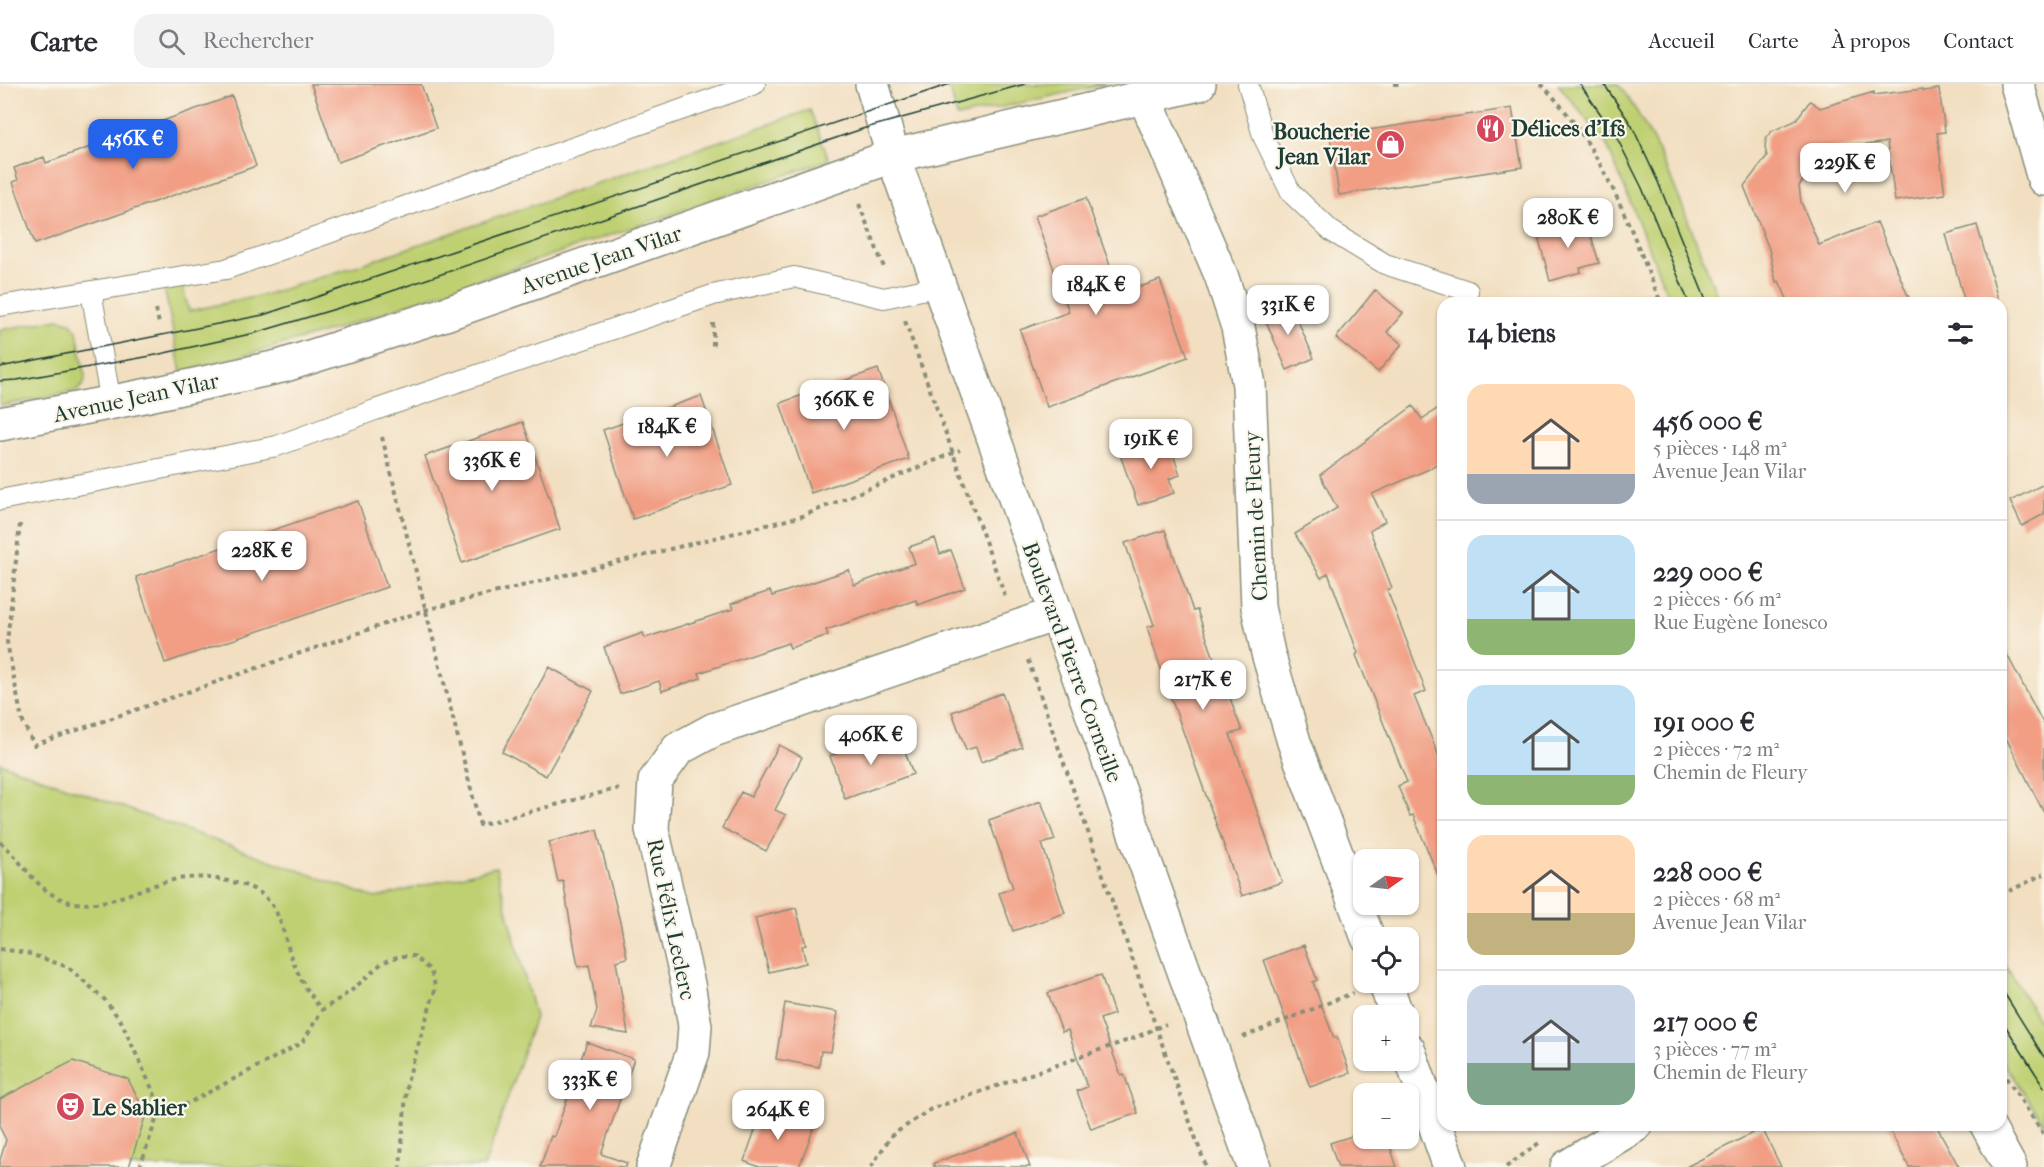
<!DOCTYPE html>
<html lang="fr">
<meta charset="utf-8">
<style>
:root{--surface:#fff;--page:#f2f2f3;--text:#2b2b33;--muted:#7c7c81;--line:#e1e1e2;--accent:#2563eb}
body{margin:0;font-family:"IM FELL French Canon",serif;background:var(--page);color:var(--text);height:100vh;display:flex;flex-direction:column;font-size:22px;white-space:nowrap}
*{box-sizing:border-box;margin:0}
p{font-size:20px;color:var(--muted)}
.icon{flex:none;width:33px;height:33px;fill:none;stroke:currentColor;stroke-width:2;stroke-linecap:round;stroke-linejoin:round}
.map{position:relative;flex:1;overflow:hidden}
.details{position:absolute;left:1437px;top:213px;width:570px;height:834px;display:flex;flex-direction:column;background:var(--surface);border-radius:18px;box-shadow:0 2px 4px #0004}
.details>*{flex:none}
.needle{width:39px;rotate:76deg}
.fabs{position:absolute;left:1353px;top:765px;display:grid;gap:12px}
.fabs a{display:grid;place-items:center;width:66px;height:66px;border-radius:12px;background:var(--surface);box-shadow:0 2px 4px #0004;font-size:30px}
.price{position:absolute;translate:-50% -51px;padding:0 14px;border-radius:12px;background:#fff;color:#222;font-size:20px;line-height:39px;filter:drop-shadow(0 2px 3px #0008)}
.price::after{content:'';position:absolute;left:50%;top:36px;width:18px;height:14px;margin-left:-9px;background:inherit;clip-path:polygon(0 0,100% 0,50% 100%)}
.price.current{background:var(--accent);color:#fff}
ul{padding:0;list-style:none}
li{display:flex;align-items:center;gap:18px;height:150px;padding:0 30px}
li+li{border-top:2px solid var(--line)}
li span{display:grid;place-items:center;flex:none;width:168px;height:120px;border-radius:18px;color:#555}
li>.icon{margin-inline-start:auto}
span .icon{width:72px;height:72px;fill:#fffc;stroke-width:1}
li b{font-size:26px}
h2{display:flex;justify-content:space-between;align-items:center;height:72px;padding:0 30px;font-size:26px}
header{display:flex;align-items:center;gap:36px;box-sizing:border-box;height:84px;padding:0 30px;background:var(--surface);border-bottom:2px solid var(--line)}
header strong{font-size:28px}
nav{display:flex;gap:33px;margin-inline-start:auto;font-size:21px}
.search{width:420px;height:54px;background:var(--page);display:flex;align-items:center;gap:15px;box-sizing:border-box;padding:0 21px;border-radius:18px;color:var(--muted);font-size:22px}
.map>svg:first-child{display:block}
.green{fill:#bfd072;stroke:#6f8653;stroke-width:1.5}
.building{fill:#f19e84}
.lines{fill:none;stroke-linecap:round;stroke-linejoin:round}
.service-casing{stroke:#888e7a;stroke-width:22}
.minor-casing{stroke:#888e7a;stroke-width:36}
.tertiary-casing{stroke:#888e7a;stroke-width:36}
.secondary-casing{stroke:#888e7a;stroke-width:36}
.path{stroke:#888e7a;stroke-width:4;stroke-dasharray:4.5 4.5;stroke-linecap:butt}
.service{stroke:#fff;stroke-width:20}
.minor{stroke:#fff;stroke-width:33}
.tertiary{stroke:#fff;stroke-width:33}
.secondary{stroke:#fff;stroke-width:33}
.tram{stroke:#1f3d34;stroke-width:1.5}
.labels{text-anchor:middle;stroke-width:4.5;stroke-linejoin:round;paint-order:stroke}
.poi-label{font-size:22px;font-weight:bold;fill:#1f3d34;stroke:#fbf7ec;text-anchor:start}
.street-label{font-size:22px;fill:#1f3d34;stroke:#fbf7ec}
</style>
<header>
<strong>Carte</strong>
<div class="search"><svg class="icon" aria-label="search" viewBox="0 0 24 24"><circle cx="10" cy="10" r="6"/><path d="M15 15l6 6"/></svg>Rechercher</div>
<nav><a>Accueil</a><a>Carte</a><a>À propos</a><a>Contact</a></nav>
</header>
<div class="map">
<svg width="2044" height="1083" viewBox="0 0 2044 1083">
<rect width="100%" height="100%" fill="#fbf7ec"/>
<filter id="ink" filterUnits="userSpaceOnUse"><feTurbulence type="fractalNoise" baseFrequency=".0167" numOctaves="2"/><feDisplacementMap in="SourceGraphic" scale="12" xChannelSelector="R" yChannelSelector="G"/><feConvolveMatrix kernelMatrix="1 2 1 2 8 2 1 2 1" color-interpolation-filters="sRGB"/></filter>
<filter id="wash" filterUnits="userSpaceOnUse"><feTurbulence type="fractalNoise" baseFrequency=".008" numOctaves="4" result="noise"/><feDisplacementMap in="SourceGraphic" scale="24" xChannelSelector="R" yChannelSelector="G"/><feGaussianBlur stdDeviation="1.35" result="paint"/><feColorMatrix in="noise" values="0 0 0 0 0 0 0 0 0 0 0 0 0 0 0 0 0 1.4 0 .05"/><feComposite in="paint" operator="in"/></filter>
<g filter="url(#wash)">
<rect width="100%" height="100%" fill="#f2dfc1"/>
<path class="green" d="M 949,0 L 1106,0 L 957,33 Z
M 1558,0 L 1618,0 C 1665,62 1691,147 1720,219 L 1671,219 L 1607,61 Z
M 810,26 L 829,76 L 342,243 L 243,272 L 181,288 L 164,203 L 182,201 L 189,227 L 268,210 L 356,182 Z
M 58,235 L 70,238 L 77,247 L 85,291 L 84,300 L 77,307 L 0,322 L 0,246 Z
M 0,679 L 375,814 L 496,783 L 535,933 L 484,1083 L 129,1083 L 0,1015 Z
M 2001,874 L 2044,945 L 2044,1040 L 2001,975 Z"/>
<g id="blocks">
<path class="building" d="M 311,0 L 421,0 L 436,44 L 338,78 Z
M 1922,5 L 1923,7 L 1939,5 L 1945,48 L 1937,49 L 1945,110 L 1895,117 L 1887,58 L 1827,66 L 1799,102 L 1801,118 L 1819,161 L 1877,138 L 1911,219 L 1789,219 L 1779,197 L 1776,198 L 1769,165 L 1744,102 L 1767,72 L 1765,64 L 1766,54 L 1772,47 L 1795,37 L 1810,17 L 1820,24 L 1874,8 L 1874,11 Z
M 232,12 L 256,82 L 35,160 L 13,98 L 18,96 L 14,84 L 44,73 L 46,79 Z
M 1512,24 L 1522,83 L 1339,111 L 1330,52 Z
M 1086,114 L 1120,210 L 1160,196 L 1188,273 L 1047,323 L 1020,246 L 1069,228 L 1035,132 Z
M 1586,134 L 1599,179 L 1580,184 L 1581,188 L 1550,197 L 1537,148 Z
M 1977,141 L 1992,193 L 1999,219 L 1965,219 L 1946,150 Z
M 1375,206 L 1403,229 L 1387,248 L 1402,260 L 1378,288 L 1336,254 Z
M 1291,221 L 1314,274 L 1287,286 L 1262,228 Z
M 878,285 L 909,375 L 811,409 L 780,319 Z
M 701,312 L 732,401 L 633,435 L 603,346 Z
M 1443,321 L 1443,375 L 1429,385 L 1372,410 L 1385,437 L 1370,447 L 1392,504 L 1387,506 L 1426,607 L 1414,612 L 1443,682 L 1442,801 L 1413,731 L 1410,732 L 1398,702 L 1407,698 L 1356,571 L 1358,569 L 1328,489 L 1321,494 L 1295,450 L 1337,424 L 1320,391 L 1413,322 L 1422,335 Z
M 523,338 L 560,445 L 462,479 L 425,372 Z
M 1167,352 L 1180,391 L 1169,395 L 1174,409 L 1138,421 L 1119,368 Z
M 2044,400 L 2044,430 L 2022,442 L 2010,417 Z
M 358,417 L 387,503 L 165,579 L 136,493 Z
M 1165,446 L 1193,527 L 1197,526 L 1226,609 L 1228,608 L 1236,631 L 1242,647 L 1230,650 L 1282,798 L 1242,812 L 1165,597 L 1147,543 L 1154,541 L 1125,459 Z
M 935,454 L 940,470 L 951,466 L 965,504 L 918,521 L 916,516 L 826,546 L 828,551 L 790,564 L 788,559 L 699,589 L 701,594 L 662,607 L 659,597 L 620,610 L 604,563 L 643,549 L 645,554 L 733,525 L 731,520 L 770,507 L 772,512 L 849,486 L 854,501 L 915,479 L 909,463 Z
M 2001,559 L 2044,641 L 2044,729 L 2001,644 Z
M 549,583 L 593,607 L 546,692 L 502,668 Z
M 1002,609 L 1022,663 L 981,678 L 976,663 L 966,666 L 952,628 Z
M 882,653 L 884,659 L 900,653 L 913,690 L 845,715 L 830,672 Z
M 779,661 L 802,673 L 775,726 L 786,731 L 766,767 L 722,744 L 741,708 L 751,713 Z
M 1041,717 L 1055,756 L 1042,760 L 1065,829 L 1013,847 L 999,809 L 1013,804 L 989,736 Z
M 597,746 L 621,842 L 627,874 L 616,877 L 628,950 L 591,944 L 597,926 L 589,881 L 578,883 L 563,797 L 558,798 L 549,758 Z
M 796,824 L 806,861 L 802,862 L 806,879 L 769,888 L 755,834 Z
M 1304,861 L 1317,896 L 1313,898 L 1334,954 L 1337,953 L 1350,989 L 1310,1003 L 1264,876 Z
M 1101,891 L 1114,930 L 1100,935 L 1121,991 L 1124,990 L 1138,1029 L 1091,1045 L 1077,1007 L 1087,1003 L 1068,946 L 1062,948 L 1048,909 Z
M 785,919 L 838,928 L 831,968 L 821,967 L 819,983 L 776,975 Z
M 587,958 L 634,975 L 601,1070 L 627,1079 L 626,1083 L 540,1083 L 551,1052 L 554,1053 Z
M 73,977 L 128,995 L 146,1030 L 129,1083 L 0,1083 L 0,1076 L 6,1056 L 0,1044 L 0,1015 Z
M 763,1024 L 814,1043 L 799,1083 L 759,1083 L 744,1077 Z
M 1887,1041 L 1936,1041 L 1959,1083 L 1909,1083 Z
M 1762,1044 L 1781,1083 L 1686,1083 Z
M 1364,1048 L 1364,1054 L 1387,1054 L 1397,1083 L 1338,1083 L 1330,1059 Z
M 1018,1049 L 1030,1083 L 934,1083 L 934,1079 Z"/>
</g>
</g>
<g filter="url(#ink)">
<use href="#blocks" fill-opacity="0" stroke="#888e7a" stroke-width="1.5"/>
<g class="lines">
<defs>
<path id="service" d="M 1248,0 L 1263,52 L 1291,109 L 1331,147 L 1385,180 L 1468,207
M 91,207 L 111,319
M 0,222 L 226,185 L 755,0
M 0,416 L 277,362 L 375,326 L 713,211 L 794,193 L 884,214 L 940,202"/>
<path id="minor" d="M 2017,0 L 2044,95
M 1144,12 L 1221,191 L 1238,243 L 1249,301 L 1258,523 L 1268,569 L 1294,658 L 1368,854
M 1385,898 L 1397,932
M 1408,965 L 1450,1083
M 1987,1041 L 2010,1083
M 653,1083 L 693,968 L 695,942 L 688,900 L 652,745 L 655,697 L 678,665 L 713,646 L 1056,530
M 1567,1083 L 1636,1041"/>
<path id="tertiary" d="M 872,0 L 893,72 L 1254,1083"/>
<path id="secondary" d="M 0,340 L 149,311 L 282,282 L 448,229 L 893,72 L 1199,0"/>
</defs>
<use href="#service" class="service-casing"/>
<use href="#minor" class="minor-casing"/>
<use href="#tertiary" class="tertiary-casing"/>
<use href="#secondary" class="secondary-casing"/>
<path class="path" d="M 1394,0 L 1399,0
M 1541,0 C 1602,61 1629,141 1661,219
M 859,120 L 885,186
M 156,225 L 159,240
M 905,237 L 1005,512
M 713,239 L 713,264
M 382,353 L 480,741 L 619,704
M 20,440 L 7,558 L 22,636 L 34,661 L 425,526 L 803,432 L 960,366
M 1028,576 L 1156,943 L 1206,1083
M 0,758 C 21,775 34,803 59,814 C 96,832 137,803 173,796 C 193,792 213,793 232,798 C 243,800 257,805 265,813 C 280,827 283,848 289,866 C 297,890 306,907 322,926
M 2001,811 L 2044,790
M 0,865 L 27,869 L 68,883 L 104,915 L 121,937 L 164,1031
M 1243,953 L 1353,909
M 2001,986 L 2044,1051
M 140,1083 L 156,1036 L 302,959 L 322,926 L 351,907 L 382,879 L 399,872 L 414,872 L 430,886 L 434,896 L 435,906 L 407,998 L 400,1083
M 871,1083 L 891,1052 L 931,1025 L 1134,954 L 1166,940
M 1506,1083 L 1539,1059"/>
<use href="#service" class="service"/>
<use href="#minor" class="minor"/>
<use href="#tertiary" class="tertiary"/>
<use href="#secondary" class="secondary"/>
<path class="tram" d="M 1580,0 L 1617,54 L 1642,104 L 1689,219
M 1604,0 L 1632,42 L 1658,98 L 1707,219
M 0,283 L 263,231 L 950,0
M 0,297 L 17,296 L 151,272 L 255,249 L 372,214 L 862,45 L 1025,0
M 2001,904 L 2044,973
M 2001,935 L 2044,1003"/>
</g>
</g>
<defs>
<symbol id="restaurant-disc" viewBox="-11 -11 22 22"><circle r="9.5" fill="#d1495b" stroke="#fbf7ec"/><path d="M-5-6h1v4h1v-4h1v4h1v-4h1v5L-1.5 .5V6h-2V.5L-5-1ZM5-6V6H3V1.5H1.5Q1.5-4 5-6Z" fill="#fff"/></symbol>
<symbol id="shop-disc" viewBox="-11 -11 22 22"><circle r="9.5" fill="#d1495b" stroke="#fbf7ec"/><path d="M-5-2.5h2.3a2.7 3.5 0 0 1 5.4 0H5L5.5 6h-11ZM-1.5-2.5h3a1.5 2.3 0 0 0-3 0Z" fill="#fff"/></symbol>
<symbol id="theatre-disc" viewBox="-11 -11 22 22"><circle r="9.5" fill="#d1495b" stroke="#fbf7ec"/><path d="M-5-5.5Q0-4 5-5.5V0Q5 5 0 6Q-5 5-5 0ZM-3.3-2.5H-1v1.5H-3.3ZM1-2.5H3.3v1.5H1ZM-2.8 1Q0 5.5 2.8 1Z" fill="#fff"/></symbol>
</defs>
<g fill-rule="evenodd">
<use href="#restaurant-disc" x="1474" y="28" width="33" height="33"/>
<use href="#shop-disc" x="1374" y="44" width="33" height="33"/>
<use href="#theatre-disc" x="54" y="1006" width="33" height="33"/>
</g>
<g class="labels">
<g class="poi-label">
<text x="1511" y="52">Délices d'Ifs</text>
<text x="1370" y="55" text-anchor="end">Boucherie<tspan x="1370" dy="25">Jean Vilar</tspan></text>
<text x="92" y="1031">Le Sablier</text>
</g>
<g class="street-label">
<text transform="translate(601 175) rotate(-19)" y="8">Avenue Jean Vilar</text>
<text transform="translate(136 313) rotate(-12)" y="8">Avenue Jean Vilar</text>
<text transform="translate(1255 432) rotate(-93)" y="8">Chemin de Fleury</text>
<text transform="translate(1073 578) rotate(70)" y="8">Boulevard Pierre Corneille</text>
<text transform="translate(672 835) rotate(78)" y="8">Rue Félix Leclerc</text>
</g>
</g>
</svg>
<div class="fabs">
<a><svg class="needle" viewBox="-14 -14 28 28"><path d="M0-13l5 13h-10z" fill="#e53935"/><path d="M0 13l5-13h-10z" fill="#7c7c81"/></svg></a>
<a><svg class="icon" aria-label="locate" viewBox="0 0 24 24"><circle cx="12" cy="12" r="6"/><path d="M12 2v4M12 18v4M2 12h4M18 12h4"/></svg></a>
<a>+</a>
<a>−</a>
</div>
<b class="price current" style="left:133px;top:86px">456K €</b>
<b class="price" style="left:1845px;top:110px">229K €</b>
<b class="price" style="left:1568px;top:165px">280K €</b>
<b class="price" style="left:1096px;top:232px">184K €</b>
<b class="price" style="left:1288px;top:252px">331K €</b>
<b class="price" style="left:844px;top:347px">366K €</b>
<b class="price" style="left:667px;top:374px">184K €</b>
<b class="price" style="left:1151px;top:386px">191K €</b>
<b class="price" style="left:492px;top:408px">336K €</b>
<b class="price" style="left:262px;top:498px">228K €</b>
<b class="price" style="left:1203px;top:627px">217K €</b>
<b class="price" style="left:871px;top:682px">406K €</b>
<b class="price" style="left:590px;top:1027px">333K €</b>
<b class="price" style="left:778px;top:1057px">264K €</b>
<section class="details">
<h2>14 biens<svg class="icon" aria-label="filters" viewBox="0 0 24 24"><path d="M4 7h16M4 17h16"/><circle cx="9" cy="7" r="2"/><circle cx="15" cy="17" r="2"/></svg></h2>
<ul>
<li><span style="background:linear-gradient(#ffd9b3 75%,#9aa5b1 0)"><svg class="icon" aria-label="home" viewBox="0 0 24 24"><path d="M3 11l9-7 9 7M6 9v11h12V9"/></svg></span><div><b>456 000 €</b><p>5 pièces · 148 m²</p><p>Avenue Jean Vilar</p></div></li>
<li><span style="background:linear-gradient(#bfe0f5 70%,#8fb573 0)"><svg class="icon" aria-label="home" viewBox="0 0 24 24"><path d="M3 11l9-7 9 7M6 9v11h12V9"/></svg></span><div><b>229 000 €</b><p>2 pièces · 66 m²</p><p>Rue Eugène Ionesco</p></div></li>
<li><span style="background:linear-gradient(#bfe0f5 75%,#8fb573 0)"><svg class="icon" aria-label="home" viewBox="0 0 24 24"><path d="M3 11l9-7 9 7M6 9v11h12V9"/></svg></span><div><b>191 000 €</b><p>2 pièces · 72 m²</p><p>Chemin de Fleury</p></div></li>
<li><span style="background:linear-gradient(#ffd9b3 65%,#c2b280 0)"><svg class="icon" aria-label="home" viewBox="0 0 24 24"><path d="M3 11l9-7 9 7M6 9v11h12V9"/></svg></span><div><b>228 000 €</b><p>2 pièces · 68 m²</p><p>Avenue Jean Vilar</p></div></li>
<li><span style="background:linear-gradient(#c9d6e8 65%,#7fa58c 0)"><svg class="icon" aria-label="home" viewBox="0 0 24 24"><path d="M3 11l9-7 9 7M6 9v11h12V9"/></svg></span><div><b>217 000 €</b><p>3 pièces · 77 m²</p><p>Chemin de Fleury</p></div></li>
</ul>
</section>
</div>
